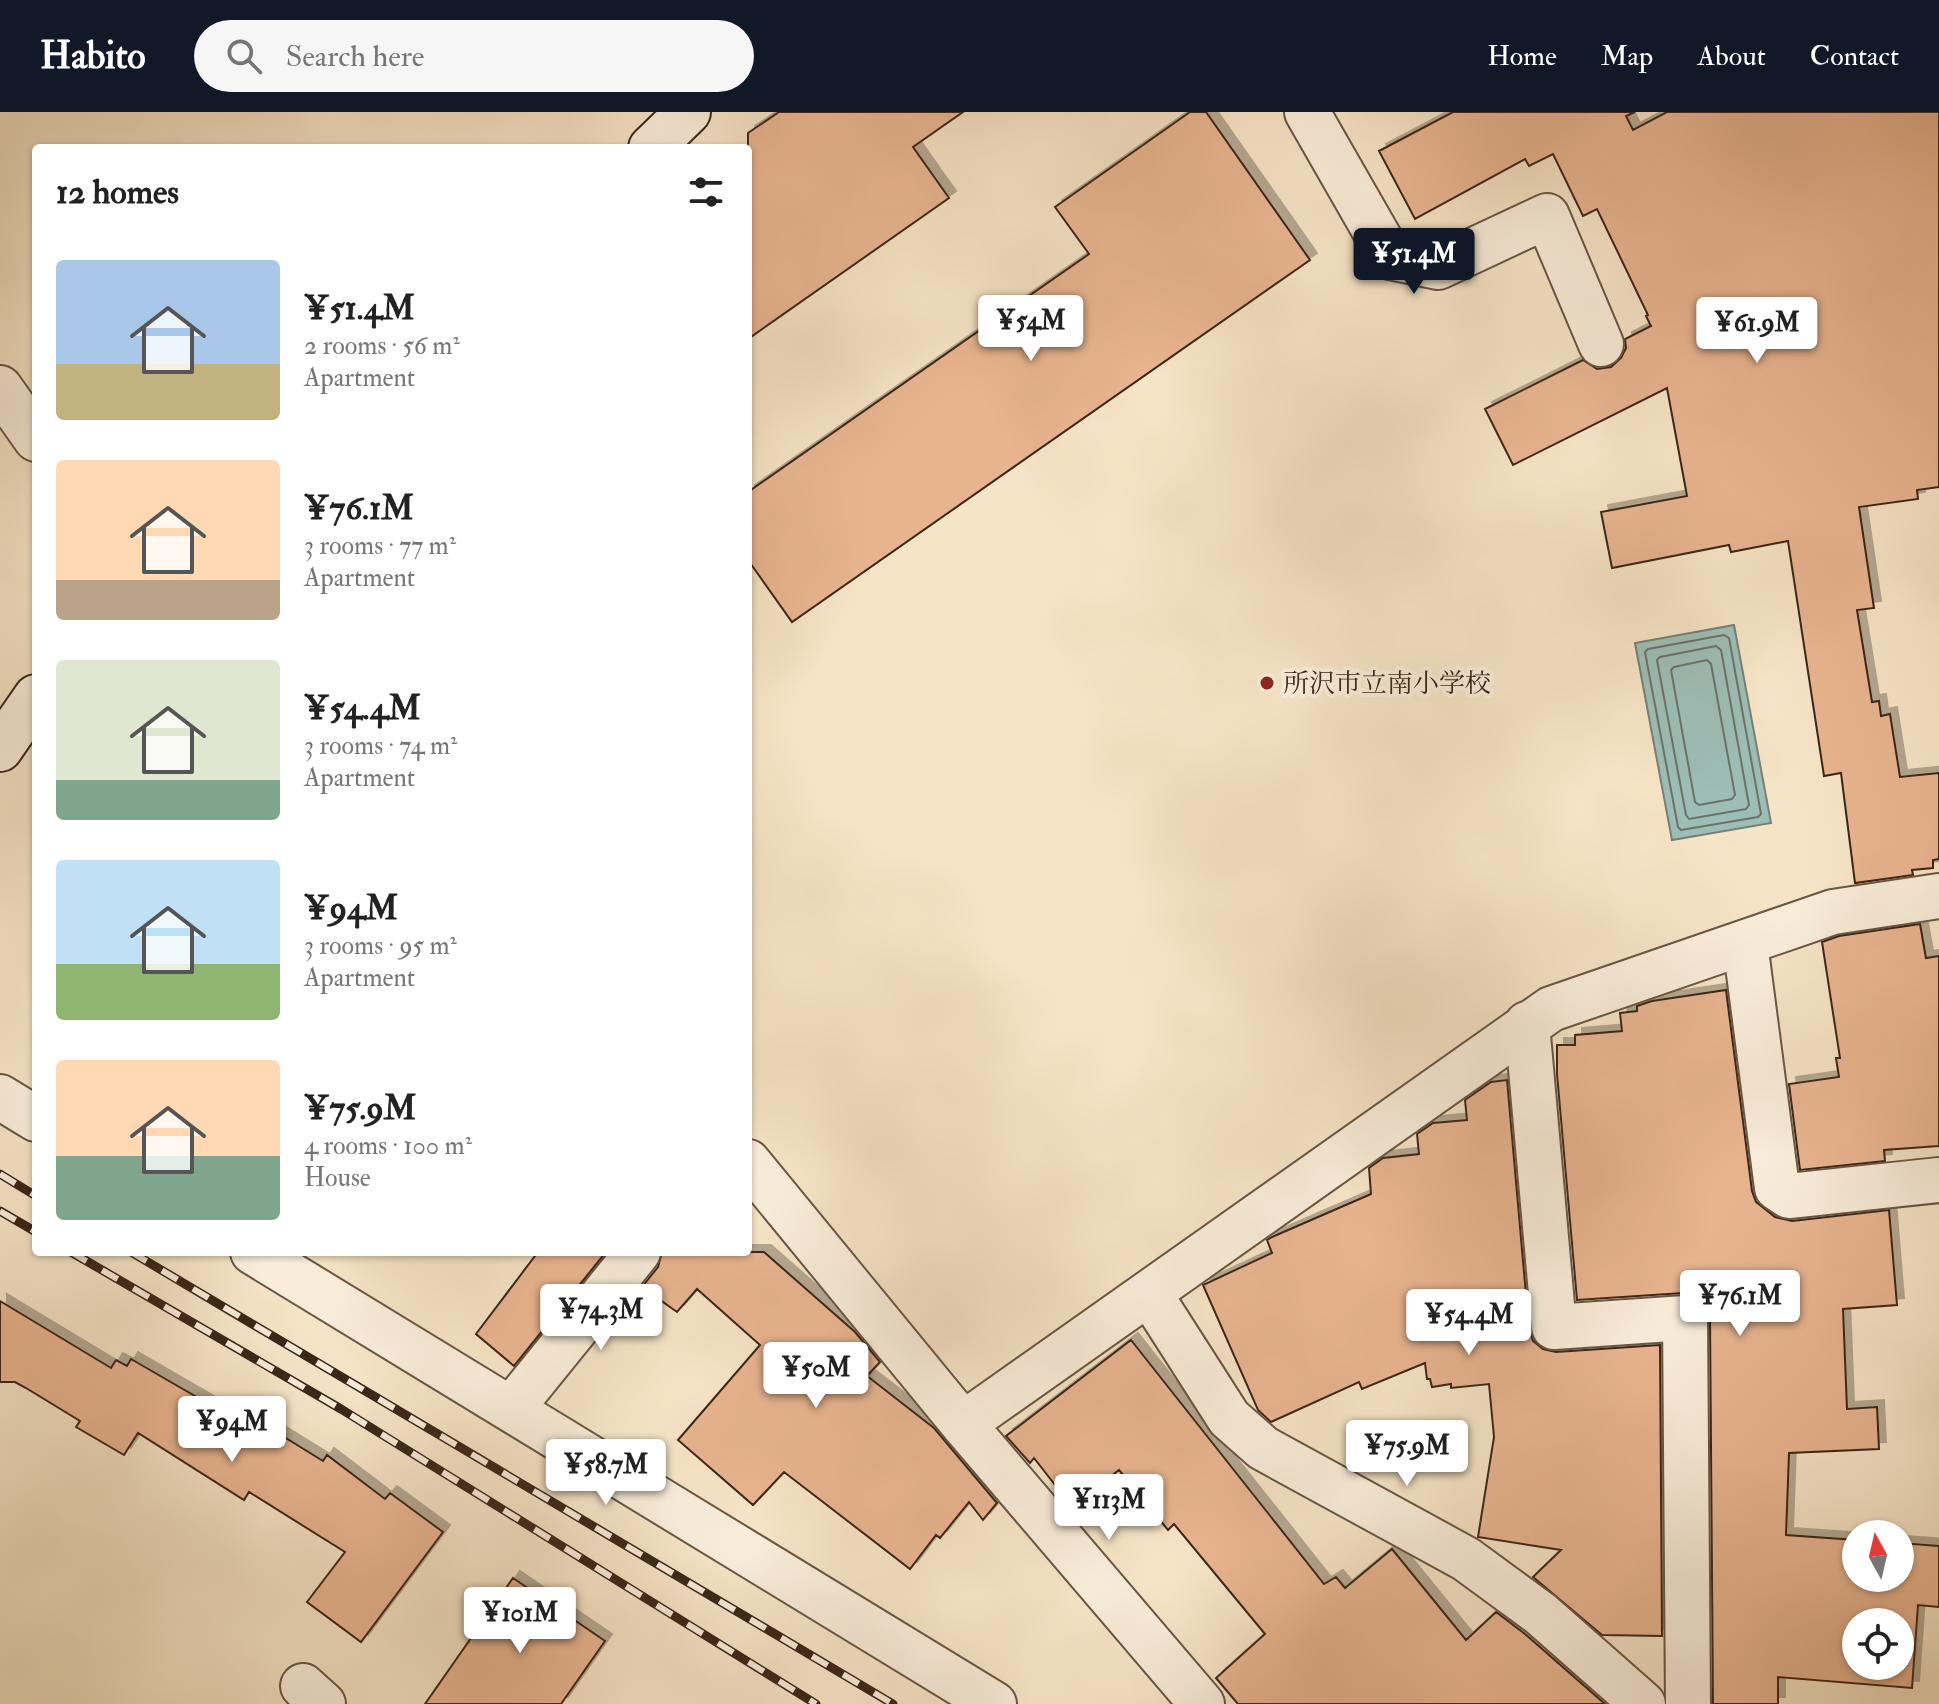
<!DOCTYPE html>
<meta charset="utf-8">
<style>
:root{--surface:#fff;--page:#f6f6f6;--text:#222;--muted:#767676;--accent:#111827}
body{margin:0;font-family:"IM FELL Double Pica","Noto Serif JP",serif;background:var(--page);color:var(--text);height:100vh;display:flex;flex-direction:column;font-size:30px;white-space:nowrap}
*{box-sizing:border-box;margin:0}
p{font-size:26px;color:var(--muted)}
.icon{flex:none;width:44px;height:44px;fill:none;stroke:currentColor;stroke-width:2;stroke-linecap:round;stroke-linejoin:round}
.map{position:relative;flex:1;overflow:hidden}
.details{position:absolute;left:32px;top:32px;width:720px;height:1112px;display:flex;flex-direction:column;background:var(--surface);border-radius:8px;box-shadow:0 2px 6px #0004}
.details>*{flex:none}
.needle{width:52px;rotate:352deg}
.buttons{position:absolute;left:1842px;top:1408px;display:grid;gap:16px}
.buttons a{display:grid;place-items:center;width:72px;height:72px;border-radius:50%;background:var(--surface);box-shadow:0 2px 6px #0004;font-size:40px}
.price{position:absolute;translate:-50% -68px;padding:0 18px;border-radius:8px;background:#fff;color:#222;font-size:26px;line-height:52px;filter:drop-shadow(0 2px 4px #0008)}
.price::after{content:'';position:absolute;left:50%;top:48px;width:24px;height:18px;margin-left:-12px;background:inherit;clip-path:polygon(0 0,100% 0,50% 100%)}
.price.on{background:var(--accent);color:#fff}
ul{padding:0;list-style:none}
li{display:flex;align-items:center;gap:24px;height:200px;padding:0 24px}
li span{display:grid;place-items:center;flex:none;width:224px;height:160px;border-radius:8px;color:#555}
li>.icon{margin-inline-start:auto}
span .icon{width:96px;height:96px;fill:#fffc;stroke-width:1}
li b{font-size:34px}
h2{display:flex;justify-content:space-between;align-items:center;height:96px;padding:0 24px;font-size:34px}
header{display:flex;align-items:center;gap:48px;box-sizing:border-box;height:112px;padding:0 40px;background:var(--accent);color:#fff}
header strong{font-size:38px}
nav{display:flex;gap:44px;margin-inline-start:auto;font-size:28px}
.search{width:560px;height:72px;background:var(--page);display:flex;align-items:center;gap:20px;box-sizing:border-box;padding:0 28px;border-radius:44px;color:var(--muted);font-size:30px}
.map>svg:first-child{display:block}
.water{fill:#9dbeb7;stroke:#768177;stroke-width:2}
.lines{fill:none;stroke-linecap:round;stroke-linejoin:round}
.shore{stroke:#6c7268;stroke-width:2}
.building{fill:#e8b490;stroke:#3c2618;stroke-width:2;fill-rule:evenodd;filter:url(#shadow)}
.street-casing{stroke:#6a5644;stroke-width:48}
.secondary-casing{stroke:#3c2618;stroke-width:48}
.street{stroke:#f9edda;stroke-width:44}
.secondary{stroke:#f9edda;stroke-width:44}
.rail-casing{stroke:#3c2618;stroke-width:9}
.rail{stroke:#f9edda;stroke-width:6;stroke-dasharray:18;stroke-linecap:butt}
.poi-dot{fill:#8f2418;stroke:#f9edda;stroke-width:3}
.labels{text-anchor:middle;stroke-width:8;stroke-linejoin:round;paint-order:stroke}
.poi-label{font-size:26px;fill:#3c2618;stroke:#f9edda;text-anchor:start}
</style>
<header>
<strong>Habito</strong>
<div class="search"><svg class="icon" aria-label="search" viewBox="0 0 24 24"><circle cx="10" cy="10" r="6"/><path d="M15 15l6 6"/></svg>Search here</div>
<nav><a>Home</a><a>Map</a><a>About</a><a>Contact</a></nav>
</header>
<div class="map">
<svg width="1939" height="1592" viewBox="0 0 1939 1592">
<defs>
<filter id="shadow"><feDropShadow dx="7" dy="-7" stdDeviation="0" flood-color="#0004"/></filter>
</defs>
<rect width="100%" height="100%" fill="#f6e4c6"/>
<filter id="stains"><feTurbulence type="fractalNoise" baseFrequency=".0025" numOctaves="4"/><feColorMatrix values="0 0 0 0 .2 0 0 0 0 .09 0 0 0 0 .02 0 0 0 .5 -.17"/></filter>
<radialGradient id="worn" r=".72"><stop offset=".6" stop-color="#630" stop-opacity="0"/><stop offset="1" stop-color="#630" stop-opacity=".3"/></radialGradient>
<path class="water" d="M 1734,513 L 1771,711 L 1672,728 L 1635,531 Z"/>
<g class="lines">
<path class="shore" d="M 1724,523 L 1729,526 L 1761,702 L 1758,705 L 1681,718 L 1678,715 L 1645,540 L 1648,537 Z
M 1716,534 L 1721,538 L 1749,693 L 1746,697 L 1689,707 L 1686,703 L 1657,548 L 1660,545 Z
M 1707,548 L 1711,552 L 1735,683 L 1732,687 L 1699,693 L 1695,690 L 1671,558 L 1674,555 Z"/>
</g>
<path class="building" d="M 779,0 L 963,0 L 913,35 L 949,86 L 748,227 L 748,21 Z
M 1190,0 L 1206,0 L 1310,148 L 792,510 L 748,448 L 748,380 L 1089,142 L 1055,95 Z
M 1453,0 L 1635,0 L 1626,4 L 1633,18 L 1667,0 L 1939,0 L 1939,375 L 1917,378 L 1918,387 L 1859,395 L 1874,496 L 1857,498 L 1872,590 L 1879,589 L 1881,604 L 1890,602 L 1900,665 L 1939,661 L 1939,747 L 1933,748 L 1933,756 L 1912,758 L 1913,763 L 1855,771 L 1841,661 L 1824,664 L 1788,429 L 1731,440 L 1729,433 L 1612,456 L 1601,400 L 1687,384 L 1667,276 L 1513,353 L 1485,297 L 1583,248 L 1597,257 L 1611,255 L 1621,246 L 1626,236 L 1625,227 L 1651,214 L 1646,204 L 1648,203 L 1597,97 L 1583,104 L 1553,42 L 1529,54 L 1525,47 L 1415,107 L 1379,39 Z
M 1920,812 L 1926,846 L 1939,844 L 1939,1034 L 1884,1038 L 1885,1049 L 1800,1058 L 1789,972 L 1839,965 L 1836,946 L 1840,946 L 1822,830 L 1839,824 Z
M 1726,878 L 1752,1079 L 1756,1090 L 1775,1105 L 1792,1109 L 1889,1098 L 1897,1193 L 1843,1197 L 1847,1297 L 1877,1295 L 1879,1337 L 1789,1341 L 1786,1423 L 1856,1428 L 1856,1466 L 1900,1466 L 1900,1431 L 1939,1434 L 1939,1495 L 1918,1493 L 1912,1576 L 1778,1565 L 1778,1592 L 1713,1592 L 1710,1206 L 1707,1194 L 1697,1184 L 1683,1181 L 1577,1188 L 1557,962 L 1557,933 L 1575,933 L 1575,923 L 1622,919 L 1620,901 L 1637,899 L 1637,894 L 1652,889 ZM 1856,1510 L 1900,1510 L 1900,1554 L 1856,1554 Z
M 1507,968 L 1529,1217 L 1533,1229 L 1543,1237 L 1556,1240 L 1660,1233 L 1662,1524 L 1602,1523 L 1533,1465 L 1561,1438 L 1478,1425 L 1494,1325 L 1489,1272 L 1451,1276 L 1451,1272 L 1432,1275 L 1430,1267 L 1427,1267 L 1425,1251 L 1362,1277 L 1359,1270 L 1271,1310 L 1258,1298 L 1203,1173 L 1272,1141 L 1267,1128 L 1272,1125 L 1371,1082 L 1369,1056 L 1383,1046 L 1419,1042 L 1417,1022 L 1433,1011 L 1467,1008 L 1465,988 L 1491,970 Z
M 538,1140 L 606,1140 L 514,1254 L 476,1222 Z
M 662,1140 L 764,1140 L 855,1220 L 880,1250 L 867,1264 L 934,1316 L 997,1391 L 983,1408 L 969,1390 L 940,1426 L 936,1423 L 910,1457 L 784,1360 L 753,1393 L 678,1328 L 760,1233 L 697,1177 L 677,1200 L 642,1175 L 658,1155 Z
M 0,1189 L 111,1256 L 116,1248 L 127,1254 L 131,1247 L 233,1306 L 239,1297 L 323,1349 L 327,1343 L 385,1387 L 390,1381 L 443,1420 L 361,1530 L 307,1490 L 345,1440 L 249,1380 L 244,1388 L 138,1321 L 124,1343 L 76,1315 L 80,1309 L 26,1276 L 15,1270 L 0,1270 Z
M 1131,1228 L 1324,1472 L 1336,1465 L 1345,1476 L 1392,1437 L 1466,1528 L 1496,1500 L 1525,1522 L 1605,1592 L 1238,1592 L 1216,1566 L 1265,1522 L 1174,1412 L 1168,1418 L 1119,1358 L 1076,1392 L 1067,1380 L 1063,1383 L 1034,1346 L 1030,1351 L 1006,1324 Z
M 513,1466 L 605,1529 L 561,1592 L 425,1592 Z"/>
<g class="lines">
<defs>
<path id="street" d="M 1307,0 L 1390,145 L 1438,155 L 1547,104 L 1601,232
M 0,276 L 36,327
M 1745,831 L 1777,1076 L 1789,1084 L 1939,1068
M 1527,912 L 1554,1215 L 1685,1206 L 1688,1592
M 0,985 L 36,1007
M 748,1050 L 963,1312 L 1202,1592
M 253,1140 L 994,1592
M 1149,1181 L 1229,1306 L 1263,1336 L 1466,1447 L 1541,1502 L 1643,1592
M 511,1297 L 638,1140
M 963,1312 L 1551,897 L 1833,800 L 1939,784
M 303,1574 L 323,1592"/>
<path id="secondary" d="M 651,36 L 688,0
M 0,637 L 36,585"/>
</defs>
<use href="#street" class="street-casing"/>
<use href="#secondary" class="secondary-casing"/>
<use href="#street" class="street"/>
<use href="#secondary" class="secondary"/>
<defs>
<path id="rail" d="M 0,1062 L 36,1084
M 0,1099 L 36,1120
M 71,1140 L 341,1297 L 816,1592
M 131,1140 L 893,1592"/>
</defs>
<use href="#rail" class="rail-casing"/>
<use href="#rail" class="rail"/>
</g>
<circle class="poi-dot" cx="1267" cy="571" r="8"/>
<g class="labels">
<g class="poi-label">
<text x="1283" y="580">所沢市立南小学校</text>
</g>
</g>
<rect width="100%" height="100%" filter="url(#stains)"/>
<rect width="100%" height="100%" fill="url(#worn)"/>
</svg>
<div class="buttons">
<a><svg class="needle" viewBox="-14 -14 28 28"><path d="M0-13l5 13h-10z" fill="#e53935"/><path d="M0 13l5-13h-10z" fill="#767676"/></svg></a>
<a><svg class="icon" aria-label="locate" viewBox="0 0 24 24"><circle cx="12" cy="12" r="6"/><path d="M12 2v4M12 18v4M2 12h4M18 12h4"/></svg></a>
</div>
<b class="price on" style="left:1414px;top:184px">¥51.4M</b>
<b class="price" style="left:1031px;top:251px">¥54M</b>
<b class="price" style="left:1757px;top:253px">¥61.9M</b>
<b class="price" style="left:1740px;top:1226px">¥76.1M</b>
<b class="price" style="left:601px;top:1240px">¥74.3M</b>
<b class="price" style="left:1469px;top:1245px">¥54.4M</b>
<b class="price" style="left:816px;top:1298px">¥50M</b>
<b class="price" style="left:232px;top:1352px">¥94M</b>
<b class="price" style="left:1407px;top:1376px">¥75.9M</b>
<b class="price" style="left:606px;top:1395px">¥58.7M</b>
<b class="price" style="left:1109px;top:1430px">¥113M</b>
<b class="price" style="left:520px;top:1543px">¥101M</b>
<section class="details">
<h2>12 homes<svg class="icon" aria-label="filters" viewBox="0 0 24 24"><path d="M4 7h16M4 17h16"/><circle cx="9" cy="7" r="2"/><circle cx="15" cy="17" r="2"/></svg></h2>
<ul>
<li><span style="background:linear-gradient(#a9c7e8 65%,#c2b280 0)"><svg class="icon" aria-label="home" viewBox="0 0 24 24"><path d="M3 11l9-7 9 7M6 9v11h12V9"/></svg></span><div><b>¥51.4M</b><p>2 rooms · 56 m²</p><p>Apartment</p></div></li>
<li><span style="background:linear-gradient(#ffd9b3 75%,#b9a48a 0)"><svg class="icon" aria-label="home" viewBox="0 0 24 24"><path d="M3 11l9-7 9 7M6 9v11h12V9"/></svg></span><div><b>¥76.1M</b><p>3 rooms · 77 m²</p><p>Apartment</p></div></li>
<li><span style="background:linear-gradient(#dfe7d0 75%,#7fa58c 0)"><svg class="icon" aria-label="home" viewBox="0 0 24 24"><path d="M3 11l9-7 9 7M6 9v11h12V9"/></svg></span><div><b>¥54.4M</b><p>3 rooms · 74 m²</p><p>Apartment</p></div></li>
<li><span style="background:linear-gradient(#bfe0f5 65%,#8fb573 0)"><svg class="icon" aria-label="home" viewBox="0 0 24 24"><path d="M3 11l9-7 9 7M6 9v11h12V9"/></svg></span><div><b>¥94M</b><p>3 rooms · 95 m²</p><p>Apartment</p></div></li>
<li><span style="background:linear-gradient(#ffd9b3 60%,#7fa58c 0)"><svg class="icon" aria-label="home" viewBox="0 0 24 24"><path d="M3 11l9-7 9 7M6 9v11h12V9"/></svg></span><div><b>¥75.9M</b><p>4 rooms · 100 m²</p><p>House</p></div></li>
</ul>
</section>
</div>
